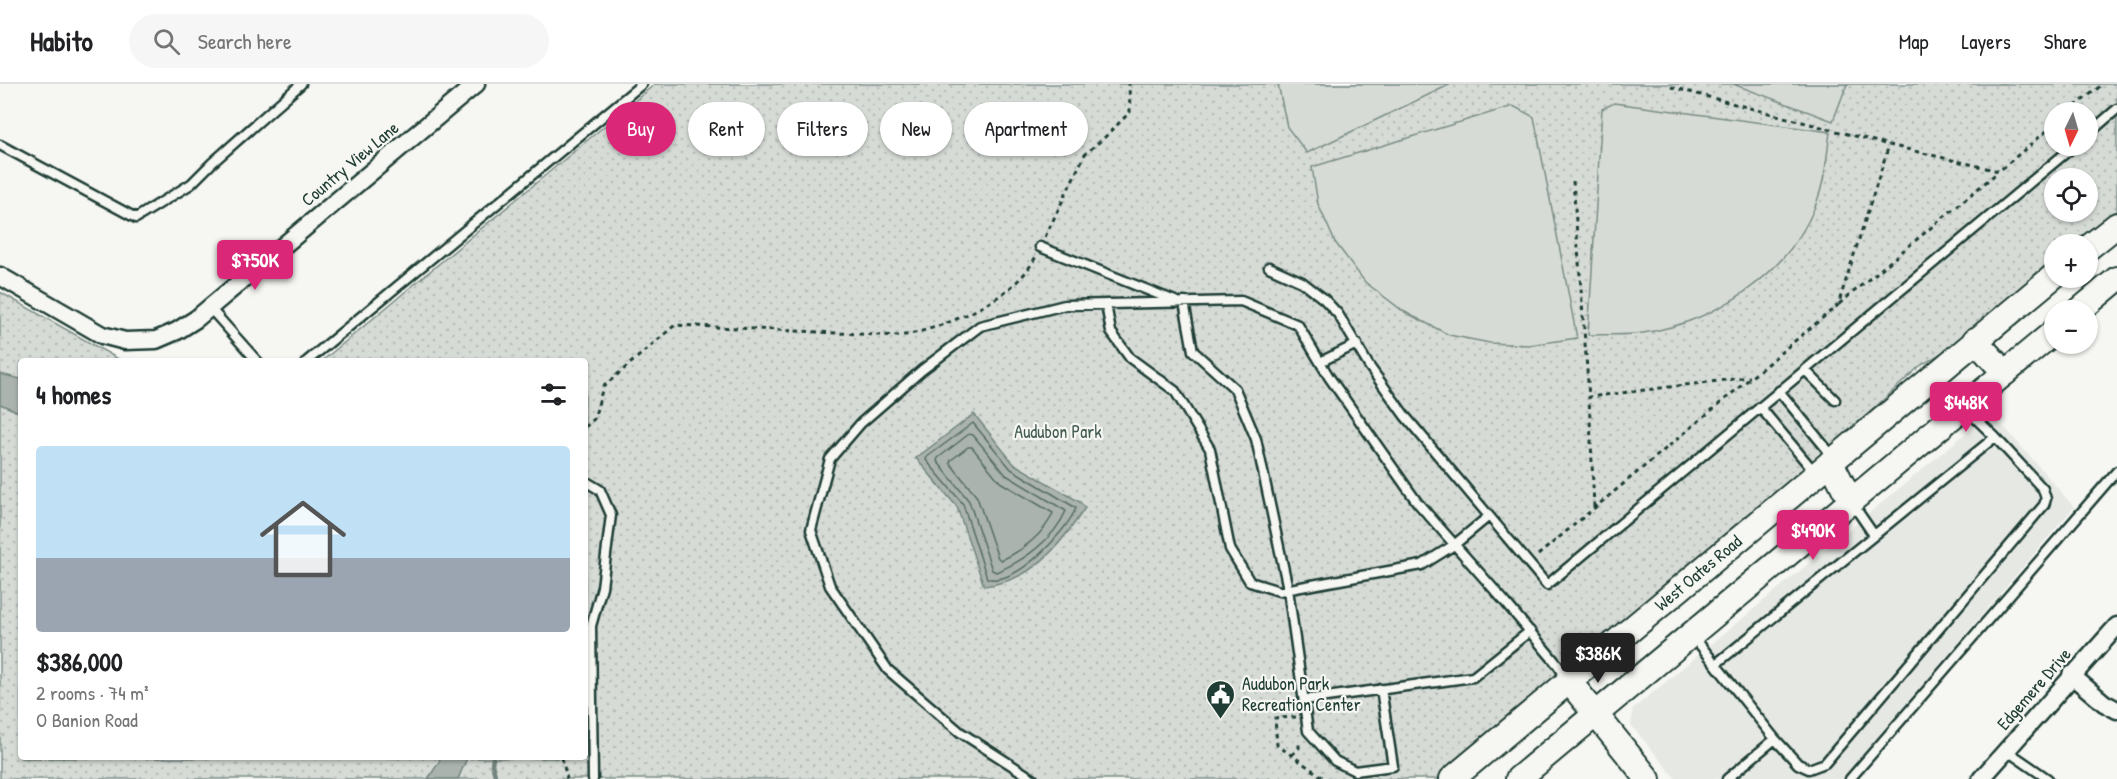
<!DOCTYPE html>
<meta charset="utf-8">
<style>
:root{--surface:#fff;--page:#f6f6f6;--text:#202124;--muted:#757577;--line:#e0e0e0;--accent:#db2777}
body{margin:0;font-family:"Patrick Hand",sans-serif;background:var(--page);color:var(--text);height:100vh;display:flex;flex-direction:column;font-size:22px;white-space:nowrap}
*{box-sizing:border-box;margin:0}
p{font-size:20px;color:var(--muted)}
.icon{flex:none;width:33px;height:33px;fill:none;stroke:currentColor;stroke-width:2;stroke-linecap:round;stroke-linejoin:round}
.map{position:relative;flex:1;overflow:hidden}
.panel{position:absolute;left:18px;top:274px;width:570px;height:402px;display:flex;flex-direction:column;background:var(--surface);border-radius:6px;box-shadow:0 2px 4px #0004}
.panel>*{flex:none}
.hud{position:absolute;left:606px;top:18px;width:570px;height:54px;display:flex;gap:12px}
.needle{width:39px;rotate:185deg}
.tools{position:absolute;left:2044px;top:18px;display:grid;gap:12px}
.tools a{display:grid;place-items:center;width:54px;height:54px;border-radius:50%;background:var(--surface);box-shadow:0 2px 4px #0004;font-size:30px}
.price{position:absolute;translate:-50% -51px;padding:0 14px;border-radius:6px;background:var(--accent);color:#fff;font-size:20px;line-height:39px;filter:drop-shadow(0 2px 3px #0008)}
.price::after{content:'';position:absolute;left:50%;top:36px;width:18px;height:14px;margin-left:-9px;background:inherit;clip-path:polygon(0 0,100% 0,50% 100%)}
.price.selected{background:#222;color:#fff}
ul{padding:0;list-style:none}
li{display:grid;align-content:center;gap:12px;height:318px;padding:0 18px}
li+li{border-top:2px solid var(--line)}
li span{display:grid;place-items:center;height:186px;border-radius:6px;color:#555}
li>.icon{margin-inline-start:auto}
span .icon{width:108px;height:108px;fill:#fffc;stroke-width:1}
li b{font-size:26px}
h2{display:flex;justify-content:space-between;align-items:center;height:72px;padding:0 18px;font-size:26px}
.chip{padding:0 21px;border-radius:27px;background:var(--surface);box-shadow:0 2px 4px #0004;font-size:21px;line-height:54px}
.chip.selected{background:var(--accent);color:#fff}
header{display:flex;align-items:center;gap:36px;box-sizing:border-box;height:84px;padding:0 30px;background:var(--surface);border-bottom:2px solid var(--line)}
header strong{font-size:28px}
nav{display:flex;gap:33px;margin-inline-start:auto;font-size:21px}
.search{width:420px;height:54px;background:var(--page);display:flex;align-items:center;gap:15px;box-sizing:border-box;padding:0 21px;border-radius:33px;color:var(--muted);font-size:22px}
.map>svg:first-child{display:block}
.built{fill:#e6e8e4}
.park{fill:url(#park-dots);stroke:#7a8c85;stroke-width:1.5;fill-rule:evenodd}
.pitch{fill:#d6dbd6;stroke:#7a8c85;stroke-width:1.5}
.water{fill:#aab3ae;stroke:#72847d;stroke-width:1.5}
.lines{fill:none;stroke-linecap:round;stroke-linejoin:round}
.shore{stroke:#576c65;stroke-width:1.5}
.stream{stroke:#72847d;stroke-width:4.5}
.lane-casing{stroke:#1f3d34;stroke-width:13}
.street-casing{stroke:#1f3d34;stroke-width:21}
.secondary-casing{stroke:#1f3d34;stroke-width:28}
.path{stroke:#1f3d34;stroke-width:3;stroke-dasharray:4.5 4.5;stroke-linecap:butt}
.lane{stroke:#f6f6f2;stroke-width:8}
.street{stroke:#f6f6f2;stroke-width:16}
.secondary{stroke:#f6f6f2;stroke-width:24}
.labels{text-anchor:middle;stroke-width:4.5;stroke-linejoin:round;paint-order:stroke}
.street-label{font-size:18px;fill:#1f3d34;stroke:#f6f6f2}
.park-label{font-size:18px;fill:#445d54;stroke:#f6f6f2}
.poi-label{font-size:18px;fill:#1f3d34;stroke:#f6f6f2;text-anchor:start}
</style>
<header>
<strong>Habito</strong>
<div class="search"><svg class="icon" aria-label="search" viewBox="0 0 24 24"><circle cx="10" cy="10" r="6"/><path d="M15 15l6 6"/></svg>Search here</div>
<nav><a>Map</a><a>Layers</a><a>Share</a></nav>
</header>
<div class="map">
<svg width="2117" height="695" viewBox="0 0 2117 695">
<defs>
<pattern id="park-dots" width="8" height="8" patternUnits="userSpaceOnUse" patternTransform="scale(1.5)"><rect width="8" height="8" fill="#d6dbd6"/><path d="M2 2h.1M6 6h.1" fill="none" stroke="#b7bdb8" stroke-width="1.8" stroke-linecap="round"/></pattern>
</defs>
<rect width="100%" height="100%" fill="#f6f6f2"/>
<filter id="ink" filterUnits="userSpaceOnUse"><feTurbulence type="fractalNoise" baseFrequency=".0167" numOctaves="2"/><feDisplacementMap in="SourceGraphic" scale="12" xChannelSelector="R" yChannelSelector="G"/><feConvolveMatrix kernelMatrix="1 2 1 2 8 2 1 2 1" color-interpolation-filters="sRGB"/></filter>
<g filter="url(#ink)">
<path class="built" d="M 1988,331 L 2006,345 L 2074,423 L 1842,695 L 1676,695 L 1631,641 L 1633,625 Z"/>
<path class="park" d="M 655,0 L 2117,0 L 2117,135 L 2085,160 L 2055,160 L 2055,184 L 1976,248 L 1920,282 L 1797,395 L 1437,695 L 0,695 L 0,208 L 122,277 L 21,278 L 21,674 L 585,674 L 585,278 L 322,277 ZM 2055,28 L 2088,28 L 2088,62 L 2055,62 ZM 2055,94 L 2088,94 L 2088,128 L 2055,128 Z"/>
<path class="pitch" d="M 1278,0 L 1451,0 L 1307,69 L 1287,43 Z
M 1733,0 L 1847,0 L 1833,37 Z
M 1614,19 L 1830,48 C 1827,72 1825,97 1816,120 C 1789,190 1715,238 1643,249 C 1625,252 1606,250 1588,251 L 1602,25 Z
M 1513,22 L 1534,33 L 1577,254 L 1529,261 L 1490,259 L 1449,251 L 1403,227 L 1365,198 L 1335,158 L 1318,120 L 1312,83 Z"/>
<path class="water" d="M 0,290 L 21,295 L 21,329 L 0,320 Z
M 974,330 L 1014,380 L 1080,418 L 1085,424 C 1060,461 1032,498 984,502 L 957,423 L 916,374 Z
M 440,674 L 467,674 L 458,695 L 428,695 L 439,678 Z"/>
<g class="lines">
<path class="shore" d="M 973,339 L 1011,385 L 1076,424 C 1067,447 1015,504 987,494 L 963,420 L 926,376 L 927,373 Z
M 969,350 L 973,351 L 1006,391 L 1066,427 C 1054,455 1024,477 996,488 L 992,486 L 969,417 L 937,377 L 938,374 Z
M 968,363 L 972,363 L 1000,398 L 1053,429 C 1045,449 1021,468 1001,476 L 998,474 L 977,413 L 950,379 L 951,376 Z"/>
<path class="stream" d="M 493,674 L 492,680 L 496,695"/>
<defs>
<path id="lane" d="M 2088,50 L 2117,25
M 0,61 L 136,134 L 191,100 L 212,79 L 301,0
M 1040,163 L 1175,217
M 1269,183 L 1302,198 L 1324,215 L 1338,230 L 1369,282 L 1405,332 L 1547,501 L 2074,62
M 1184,218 L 1193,267 L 1235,305 L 1256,355 L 1288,505 L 1308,647 L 1335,677 L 1355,687 L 1393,682 L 1381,605
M 1106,220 L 1111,248 L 1130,274 L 1175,307 L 1210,365 L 1230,465 L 1250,498 L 1279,507 L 1422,481 L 1454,461 L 1489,432
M 209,223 L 258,278
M 306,278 L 642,0
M 1320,278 L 1357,260
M 1805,286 L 1835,316
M 1779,307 L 1830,369 L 1831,374
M 1760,323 L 1812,385 L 1817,383
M 585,397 L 600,406 L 611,431 L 602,503 L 591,542 L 593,695
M 1852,419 L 1874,451
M 1693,552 L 1775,655 L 1727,695
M 1716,580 L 1995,353 L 1965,324
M 1304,616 L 1473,593 L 1530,547
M 1775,655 L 1798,680 L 1809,685 L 1825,679 L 2044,421 L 2046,415 L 2043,405 L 1995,353
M 2006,666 L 2048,695
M 1033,695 L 960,648 L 888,586 L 830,502 L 811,446 L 830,375 L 861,339 L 922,286 L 980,242 L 1065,221 L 1241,217 L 1298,241 L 1329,293 L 1417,418 L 1506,519 L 1557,580 L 1567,594
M 1850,695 L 2117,387"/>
<path id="street" d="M 0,192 L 102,251 L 125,257 L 156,256 L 177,247 L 196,235 L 476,0
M 2071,591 L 2104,619 L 2117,626
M 1981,695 L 2117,542"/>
<g id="secondary">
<path d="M 2088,164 L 2117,141"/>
<path d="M 2080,226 L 2117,195"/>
<path d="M 1975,256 L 2005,289"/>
<path d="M 1831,378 L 1851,418"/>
<path d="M 1568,596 L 1648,695"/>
<path id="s1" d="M 1452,695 L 2055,191"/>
<path d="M 1518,695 L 2055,247"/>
</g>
</defs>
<use href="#lane" class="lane-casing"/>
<use href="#street" class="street-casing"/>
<use href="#secondary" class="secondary-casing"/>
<path class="path" d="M 1671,3 L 1889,61
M 2068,28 L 2103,0
M 1573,97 L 1589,313
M 1045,153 L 1085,70 L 1105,53 L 1130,28 L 1129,0
M 1839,220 L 1998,88
M 585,343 L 594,335 L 603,303 L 675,241 L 899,252 C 944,245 1016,215 1036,172
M 1594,423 L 1589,313 L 1750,293
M 1538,471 L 1838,221 L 1889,61 L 1999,87 L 2055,40
M 1296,633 L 1275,634 L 1277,661 L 1325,695
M 1292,671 L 1299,664 L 1299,656
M 562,674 L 567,695"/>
<use href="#lane" class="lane"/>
<use href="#street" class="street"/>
<use href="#secondary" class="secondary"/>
</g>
</g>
<defs>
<symbol id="civic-pin" viewBox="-11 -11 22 30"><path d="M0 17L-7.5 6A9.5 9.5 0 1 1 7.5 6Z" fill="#1f3d34" stroke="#f6f6f2"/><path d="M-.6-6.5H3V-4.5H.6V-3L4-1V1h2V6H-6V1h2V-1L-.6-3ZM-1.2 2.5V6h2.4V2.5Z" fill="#fff"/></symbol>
</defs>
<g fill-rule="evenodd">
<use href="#civic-pin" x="1204" y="594" width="33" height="45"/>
</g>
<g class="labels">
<g class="street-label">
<text transform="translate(350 80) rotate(-40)" y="6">Country View Lane</text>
<text dy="6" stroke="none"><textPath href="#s1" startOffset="321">West Oates Road</textPath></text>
<text transform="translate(2034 605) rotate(-49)" y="6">Edgemere Drive</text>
</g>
<g class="park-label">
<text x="1058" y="354">Audubon Park</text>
</g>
<g class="poi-label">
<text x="1242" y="606">Audubon Park<tspan x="1242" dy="21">Recreation Center</tspan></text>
</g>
</g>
</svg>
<div class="tools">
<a><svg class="needle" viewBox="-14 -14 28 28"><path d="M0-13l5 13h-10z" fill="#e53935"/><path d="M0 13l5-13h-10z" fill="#757577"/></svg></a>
<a><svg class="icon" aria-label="locate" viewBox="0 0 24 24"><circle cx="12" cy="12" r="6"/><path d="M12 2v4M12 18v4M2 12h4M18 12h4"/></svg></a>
<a>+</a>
<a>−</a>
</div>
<b class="price" style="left:255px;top:207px">$750K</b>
<b class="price" style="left:1966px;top:349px">$448K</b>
<b class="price" style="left:1813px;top:477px">$490K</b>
<b class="price selected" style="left:1598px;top:600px">$386K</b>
<div class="hud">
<a class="chip selected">Buy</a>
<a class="chip">Rent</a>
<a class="chip">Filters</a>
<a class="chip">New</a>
<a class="chip">Apartment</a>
</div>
<section class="panel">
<h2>4 homes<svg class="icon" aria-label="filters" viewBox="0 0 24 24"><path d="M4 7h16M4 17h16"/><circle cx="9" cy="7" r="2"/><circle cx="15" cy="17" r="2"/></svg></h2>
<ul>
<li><span style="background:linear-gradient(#bfe0f5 60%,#9aa5b1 0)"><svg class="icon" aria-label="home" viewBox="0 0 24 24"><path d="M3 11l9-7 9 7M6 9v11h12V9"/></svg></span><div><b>$386,000</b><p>2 rooms · 74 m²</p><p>O Banion Road</p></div></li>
</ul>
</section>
</div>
